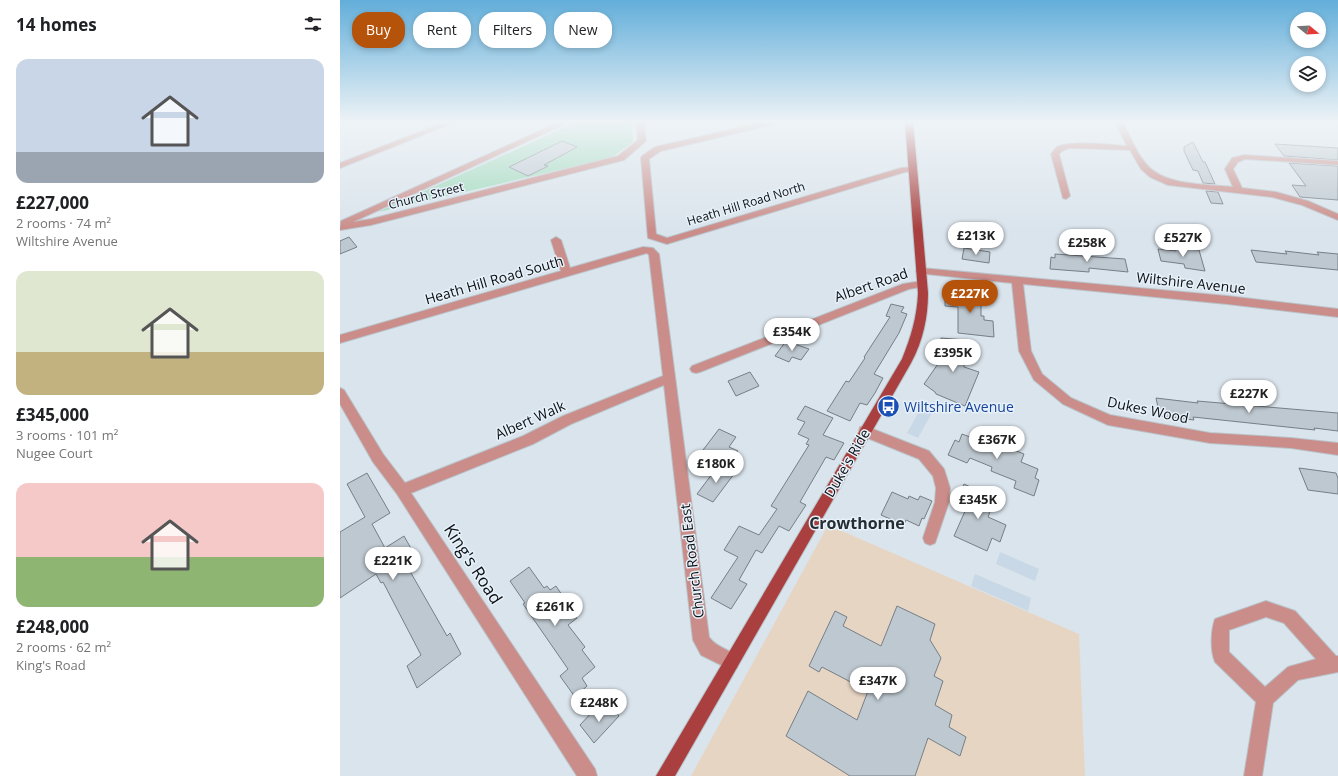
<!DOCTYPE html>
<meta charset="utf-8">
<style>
:root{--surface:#fff;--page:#f2f2f2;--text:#202124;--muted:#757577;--accent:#b45309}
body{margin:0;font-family:"Open Sans",sans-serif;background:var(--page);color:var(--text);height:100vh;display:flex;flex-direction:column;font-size:15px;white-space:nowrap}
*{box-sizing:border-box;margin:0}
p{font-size:13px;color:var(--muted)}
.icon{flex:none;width:22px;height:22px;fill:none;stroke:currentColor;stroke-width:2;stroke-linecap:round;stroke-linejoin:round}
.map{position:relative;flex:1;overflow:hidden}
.sheet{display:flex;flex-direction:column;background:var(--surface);width:340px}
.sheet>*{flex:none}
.banner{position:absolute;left:12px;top:12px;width:380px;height:36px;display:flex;gap:8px}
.needle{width:26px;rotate:108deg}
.fabs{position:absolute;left:950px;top:12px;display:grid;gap:8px}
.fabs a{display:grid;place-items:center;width:36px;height:36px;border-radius:50%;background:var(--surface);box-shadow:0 2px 6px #0003;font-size:20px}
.price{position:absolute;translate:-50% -34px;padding:0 9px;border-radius:14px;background:#fff;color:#222;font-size:13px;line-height:26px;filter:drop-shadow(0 1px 2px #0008)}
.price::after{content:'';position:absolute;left:50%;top:24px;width:12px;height:9px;margin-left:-6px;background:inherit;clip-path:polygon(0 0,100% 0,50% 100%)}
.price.on{background:var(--accent);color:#fff}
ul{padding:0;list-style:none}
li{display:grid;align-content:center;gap:8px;height:212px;padding:0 16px}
li span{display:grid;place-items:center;height:124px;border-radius:12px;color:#555}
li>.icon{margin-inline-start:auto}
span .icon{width:72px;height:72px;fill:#fffc;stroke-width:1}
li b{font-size:17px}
h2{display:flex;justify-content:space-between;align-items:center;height:48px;padding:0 16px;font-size:17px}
.chip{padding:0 14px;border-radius:16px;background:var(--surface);box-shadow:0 2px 6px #0003;font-size:14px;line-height:36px}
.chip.on{background:var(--accent);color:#fff}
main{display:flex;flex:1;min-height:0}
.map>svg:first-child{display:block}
.built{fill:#c8d8e6}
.education{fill:#e7d5c4}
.green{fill:#9dd9b9}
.building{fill:#bec8d0;stroke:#767f86}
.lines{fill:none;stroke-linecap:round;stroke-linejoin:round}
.minor-casing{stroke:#b9c2c9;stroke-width:2}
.major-casing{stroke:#b9c2c9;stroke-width:2}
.minor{fill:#ca8d89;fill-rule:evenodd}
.major{fill:#a93f3e;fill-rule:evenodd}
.labels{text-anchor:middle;stroke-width:3;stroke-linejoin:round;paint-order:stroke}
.far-street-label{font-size:12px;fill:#0c0f12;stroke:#e7f1fa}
.street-label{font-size:14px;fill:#0c0f12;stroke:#e7f1fa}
.transit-label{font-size:14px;fill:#164399;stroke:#e7f1fa;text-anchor:start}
.quarter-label{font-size:16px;font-weight:bold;fill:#252d33;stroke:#e7f1fa}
.near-street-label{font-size:17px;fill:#0c0f12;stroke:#e7f1fa}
</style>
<main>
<section class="sheet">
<h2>14 homes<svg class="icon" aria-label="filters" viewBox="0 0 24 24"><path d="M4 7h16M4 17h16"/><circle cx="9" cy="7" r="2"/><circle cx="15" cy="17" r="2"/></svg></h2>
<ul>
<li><span style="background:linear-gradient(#c9d6e8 75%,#9aa5b1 0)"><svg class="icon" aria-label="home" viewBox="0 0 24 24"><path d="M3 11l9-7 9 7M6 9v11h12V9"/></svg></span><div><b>£227,000</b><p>2 rooms · 74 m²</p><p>Wiltshire Avenue</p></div></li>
<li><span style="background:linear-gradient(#dfe7d0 65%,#c2b280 0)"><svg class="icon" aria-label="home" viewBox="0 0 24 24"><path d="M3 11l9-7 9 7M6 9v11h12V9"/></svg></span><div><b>£345,000</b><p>3 rooms · 101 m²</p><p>Nugee Court</p></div></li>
<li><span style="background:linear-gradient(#f6c9c9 60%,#8fb573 0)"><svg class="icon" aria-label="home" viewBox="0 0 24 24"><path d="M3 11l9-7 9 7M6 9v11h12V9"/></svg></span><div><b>£248,000</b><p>2 rooms · 62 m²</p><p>King's Road</p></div></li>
</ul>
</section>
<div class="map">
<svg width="998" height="776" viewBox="0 0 998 776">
<rect width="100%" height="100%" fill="#dae4ec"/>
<path class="built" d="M 582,406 L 593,411 L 578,438 L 567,433 Z
M 660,552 L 699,569 L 695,581 L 656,564 Z
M 635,574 L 691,598 L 688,611 L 631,586 Z"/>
<path class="education" d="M 488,525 L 739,634 L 745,776 L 351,776 Z"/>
<path class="green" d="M 237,122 L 291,122 L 293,142 L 271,158 L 38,212 Z"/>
<path class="building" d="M 222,141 L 237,147 L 204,165 L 208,166 L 188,176 L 169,167 Z
M 853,142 L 863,162 L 865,162 L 875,184 L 863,183 L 858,171 L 853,170 L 844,151 L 844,147 Z
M 935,144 L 998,148 L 998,160 L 944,156 Z
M 949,163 L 998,166 L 998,200 L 960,197 L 952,185 L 966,186 Z
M 866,191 L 878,192 L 883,204 L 871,203 Z
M 9,237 L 17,247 L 0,254 L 0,241 Z
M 624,248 L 650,252 L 649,263 L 622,259 Z
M 835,248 L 859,250 L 865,271 L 845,268 L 844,264 L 821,261 L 818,249 L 836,251 Z
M 911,250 L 947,254 L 945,251 L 979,255 L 977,252 L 998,254 L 998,270 L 916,262 Z
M 715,254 L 785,259 L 788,272 L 749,268 L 749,272 L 710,269 L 711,257 L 715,258 Z
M 605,292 L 641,295 L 641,316 L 644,316 L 644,320 L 653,321 L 654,337 L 618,333 L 618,307 L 605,306 Z
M 551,304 L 564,307 L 561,312 L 567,314 L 559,333 L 534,374 L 543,378 L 535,393 L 527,405 L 520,403 L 510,421 L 487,411 L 506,381 L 509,382 L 525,358 L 524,357 L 550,317 L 546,316 Z
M 601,338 L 626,340 L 624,367 L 639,372 L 625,406 L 596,394 L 595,392 L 584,384 L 600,361 Z
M 446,341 L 469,349 L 461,360 L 452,357 L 449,362 L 435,356 Z
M 410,372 L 419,386 L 396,396 L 388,381 Z
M 816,398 L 858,403 L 857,401 L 998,413 L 998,431 L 974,428 L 975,430 L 853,417 L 854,420 L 820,416 Z
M 465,406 L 493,418 L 483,435 L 504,443 L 494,460 L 486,457 L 460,502 L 466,505 L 449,531 L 439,526 L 422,553 L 416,550 L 399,580 L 407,584 L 391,609 L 371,598 L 398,557 L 384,550 L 399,526 L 419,535 L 437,509 L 431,506 L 469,445 L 466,444 L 469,439 L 458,434 L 465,422 L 457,419 Z
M 379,429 L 396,437 L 389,447 L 398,451 L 387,466 L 360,454 Z
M 622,434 L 638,440 L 641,434 L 662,442 L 661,445 L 684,454 L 681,462 L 698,469 L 695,478 L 699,480 L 694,496 L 674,488 L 676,481 L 651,471 L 652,467 L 630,458 L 627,463 L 608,455 L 615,440 L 619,442 Z
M 378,466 L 394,474 L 373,502 L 357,494 Z
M 959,468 L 996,473 L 998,478 L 998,494 L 968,490 Z
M 27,473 L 50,513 L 32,524 L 45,548 L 64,536 L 77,559 L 67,566 L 107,636 L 110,633 L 121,654 L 77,688 L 67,666 L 81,655 L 43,582 L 41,583 L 36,574 L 0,598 L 0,532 L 25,517 L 7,484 Z
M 624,484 L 637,490 L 636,493 L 654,501 L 648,517 L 666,525 L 660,542 L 652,538 L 647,551 L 614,536 L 626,509 L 621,507 L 624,500 L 618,497 Z
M 552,492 L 568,499 L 569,496 L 578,500 L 580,496 L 592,501 L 584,519 L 582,518 L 579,526 L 566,520 L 564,525 L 541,515 Z
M 189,567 L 204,588 L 207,586 L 210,590 L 216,586 L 224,598 L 223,600 L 237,618 L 228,625 L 245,647 L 242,650 L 255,667 L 242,678 L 247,686 L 235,697 L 220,676 L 228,669 L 183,604 L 185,603 L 170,581 Z
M 557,606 L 595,624 L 590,640 L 601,658 L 594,676 L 603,681 L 595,705 L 612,715 L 609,727 L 626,737 L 620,756 L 588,738 L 575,776 L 510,776 L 446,736 L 468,691 L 517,720 L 528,691 L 482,667 L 479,672 L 469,666 L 495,611 L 507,617 L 503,626 L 541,646 Z
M 270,705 L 279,716 L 254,743 L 240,725 L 254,710 L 259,717 Z"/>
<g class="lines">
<defs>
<path id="minor" d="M 105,122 L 115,122 L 0,168 L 0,163 Z
M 219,122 L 229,122 L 13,222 L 31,219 L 278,156 L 298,140 L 296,122 L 304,122 L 306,141 L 284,160 L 31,225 L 0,230 L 1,221 Z
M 423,122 L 436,122 L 435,124 L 321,151 L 309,159 L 316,234 L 327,238 L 561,168 L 573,167 L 577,169 L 576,171 L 565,172 L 330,243 L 327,244 L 308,238 L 301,158 L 302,156 L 315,147 Z
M 775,122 L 783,122 C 790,136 796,153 807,165 C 825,186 867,184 893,187 L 885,169 L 892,158 L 904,155 L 998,161 L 998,165 L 905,159 L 898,162 L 893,169 L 902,188 L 936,192 L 968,201 L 998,214 L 998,220 L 962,205 L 932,197 L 828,185 L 810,177 L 801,169 L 790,150 L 729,148 L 722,151 L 719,154 L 730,196 L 726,199 L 723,198 L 711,154 C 713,152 715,148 717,147 C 731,140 771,145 787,146 Z
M 216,237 L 221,240 L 230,268 L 303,247 L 313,248 L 319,254 L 369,637 C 377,649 394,649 399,662 L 397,668 L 391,670 L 361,655 L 353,640 L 324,385 L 231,424 L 193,444 L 71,493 L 255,769 L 257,776 L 237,776 L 57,494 L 33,462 L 0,404 L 0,388 L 4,390 L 43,454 L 65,483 L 183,436 L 223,416 L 323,376 L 309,255 L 307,253 L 0,343 L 0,335 L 221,271 L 211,240 Z
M 581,268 L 887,296 L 998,309 L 998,317 L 887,304 L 683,284 L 691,351 L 702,374 L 731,398 L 770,415 L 870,433 L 951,438 L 998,443 L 998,455 L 951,448 L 870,443 L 768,425 L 723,404 L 694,380 L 679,351 L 672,283 L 577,273 L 576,271 Z
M 582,281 L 586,282 L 587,284 L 586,286 L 569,289 L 360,372 L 356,373 L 352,372 L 350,369 L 352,366 L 563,284 Z
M 525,426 L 589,451 L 604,469 L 610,488 L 609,502 L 595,543 L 590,545 L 585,543 L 583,538 L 595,502 L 596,488 L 593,476 L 579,459 L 520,435 L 519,431 L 520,427 Z
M 926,601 L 955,611 L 996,656 L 998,656 L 998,672 L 958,680 L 933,703 L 922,776 L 904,776 L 916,702 L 875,662 C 870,651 871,630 875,619 ZM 926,617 L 944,623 L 976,659 L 948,667 L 925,687 L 889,652 L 889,630 Z"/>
<path id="major" d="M 565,122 L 573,122 L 588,293 C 588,317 583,341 571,363 L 335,776 L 316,776 L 562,359 C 571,337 577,317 578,293 Z"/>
</defs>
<use href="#minor" class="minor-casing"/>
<use href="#major" class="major-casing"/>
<use href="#minor" class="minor"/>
<use href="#major" class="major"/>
</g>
<linearGradient id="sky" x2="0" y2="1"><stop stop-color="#62aeda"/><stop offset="0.53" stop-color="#eef3f6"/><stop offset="1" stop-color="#eef3f6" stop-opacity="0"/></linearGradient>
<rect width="998" height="230" fill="url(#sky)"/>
<defs>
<symbol id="bus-disc" viewBox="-11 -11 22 22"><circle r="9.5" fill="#1a4fb4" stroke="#e7f1fa"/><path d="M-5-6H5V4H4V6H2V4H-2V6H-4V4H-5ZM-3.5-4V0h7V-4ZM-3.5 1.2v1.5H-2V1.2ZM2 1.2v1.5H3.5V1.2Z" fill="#fff"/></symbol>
</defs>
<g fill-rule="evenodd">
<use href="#bus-disc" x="536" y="394" width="25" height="25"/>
</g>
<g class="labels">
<g class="far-street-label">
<text transform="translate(86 196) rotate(-14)" y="4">Church Street</text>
<text transform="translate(406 204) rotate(-17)" y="4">Heath Hill Road North</text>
</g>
<g class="street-label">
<text transform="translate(154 280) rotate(-16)" y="5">Heath Hill Road South</text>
<text transform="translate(851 283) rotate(6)" y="5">Wiltshire Avenue</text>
<text transform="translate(531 285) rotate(-19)" y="5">Albert Road</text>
<text transform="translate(808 410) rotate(12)" y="5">Dukes Wood</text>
<text transform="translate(190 420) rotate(-24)" y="5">Albert Walk</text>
<text transform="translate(507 463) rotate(-60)" y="5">Duke's Ride</text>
<text transform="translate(352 561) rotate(-97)" y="5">Church Road East</text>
</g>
<g class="transit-label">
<text x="564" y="412">Wiltshire Avenue</text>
</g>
<g class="quarter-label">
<text x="517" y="529">Crowthorne</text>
</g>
<g class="near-street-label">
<text transform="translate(133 564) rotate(57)" y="6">King's Road</text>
</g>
</g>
</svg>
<div class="fabs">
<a><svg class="needle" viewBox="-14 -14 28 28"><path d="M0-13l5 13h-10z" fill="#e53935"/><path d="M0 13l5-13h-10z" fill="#757577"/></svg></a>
<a><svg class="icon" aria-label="layers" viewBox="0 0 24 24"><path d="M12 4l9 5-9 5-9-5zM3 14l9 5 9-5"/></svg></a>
</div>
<b class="price" style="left:636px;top:256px">£213K</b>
<b class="price" style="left:843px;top:258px">£527K</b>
<b class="price" style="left:747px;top:263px">£258K</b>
<b class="price on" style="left:630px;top:314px">£227K</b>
<b class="price" style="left:452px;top:352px">£354K</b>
<b class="price" style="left:613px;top:373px">£395K</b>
<b class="price" style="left:909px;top:414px">£227K</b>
<b class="price" style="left:657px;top:460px">£367K</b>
<b class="price" style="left:376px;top:484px">£180K</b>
<b class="price" style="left:638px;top:520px">£345K</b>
<b class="price" style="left:53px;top:581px">£221K</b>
<b class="price" style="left:215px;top:627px">£261K</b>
<b class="price" style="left:538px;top:701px">£347K</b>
<b class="price" style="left:259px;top:723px">£248K</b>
<div class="banner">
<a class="chip on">Buy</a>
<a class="chip">Rent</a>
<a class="chip">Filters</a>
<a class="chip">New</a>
</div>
</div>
</main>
